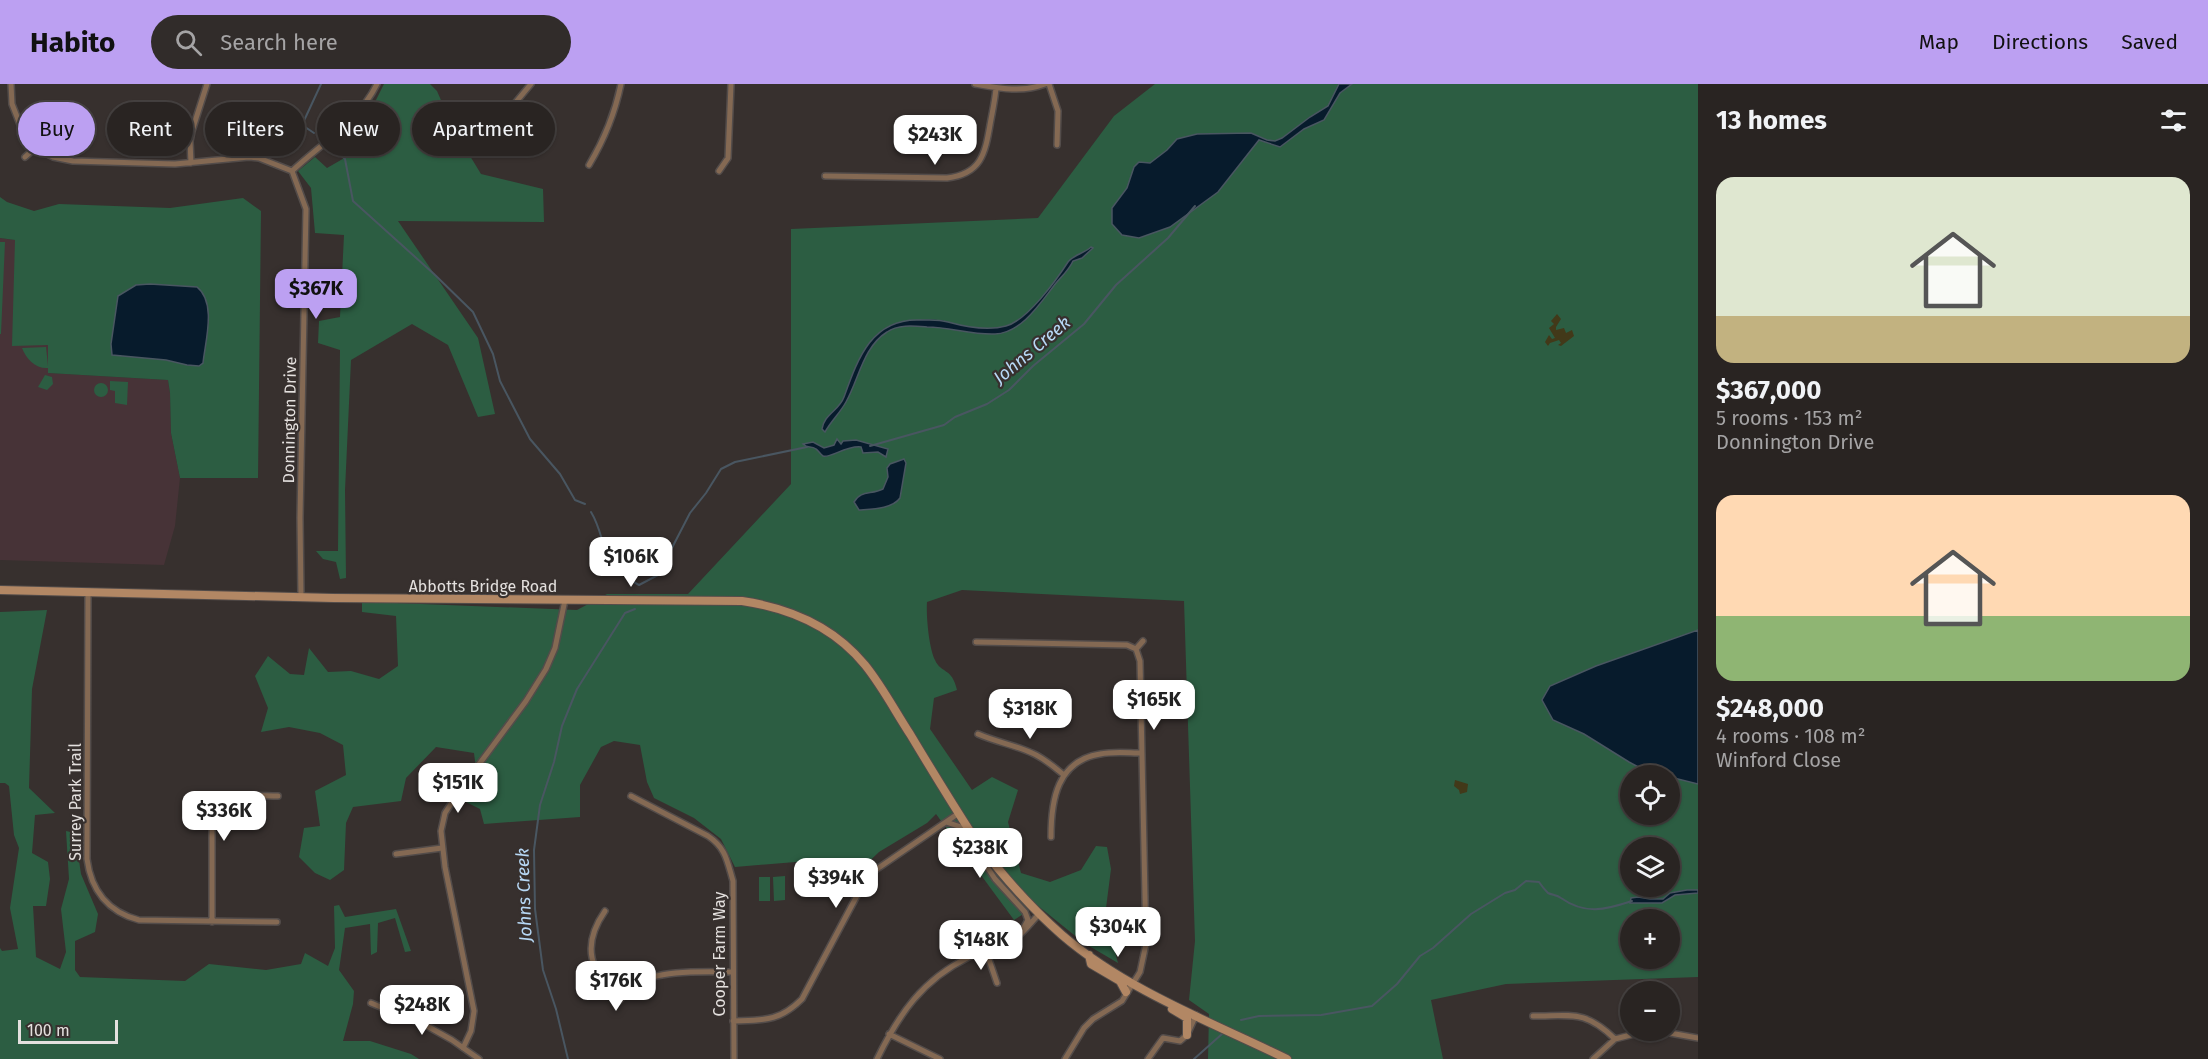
<!DOCTYPE html>
<meta charset="utf-8">
<style>
:root{--surface:#292422;--page:#312c2a;--text:#f1f3f6;--muted:#a5a4a5;--line:#454140;--accent:#bca0f2}
body{margin:0;font-family:"Fira Sans",sans-serif;background:var(--page);color:var(--text);height:100vh;display:flex;flex-direction:column;font-size:22px;white-space:nowrap}
*{box-sizing:border-box;margin:0}
p{font-size:20px;color:var(--muted)}
.icon{flex:none;width:33px;height:33px;fill:none;stroke:currentColor;stroke-width:2;stroke-linecap:round;stroke-linejoin:round}
.map{position:relative;flex:1;overflow:hidden}
.details{display:flex;flex-direction:column;background:var(--surface);width:510px}
.details>*{flex:none}
.guide{position:absolute;left:18px;top:18px;width:570px;height:54px;display:flex;gap:12px}
.tools{position:absolute;left:1620px;top:681px;display:grid;gap:12px}
.tools a{display:grid;place-items:center;width:60px;height:60px;border-radius:50%;background:var(--surface);box-shadow:0 2px 4px #0004,0 0 0 2px var(--line);font-size:30px}
.scale{position:absolute;left:18px;bottom:15px;width:100px;box-sizing:border-box;padding-left:6px;border:3px solid #e4e0de;border-top:0;font-size:16px;line-height:21px;white-space:nowrap;color:#e4e0de;-webkit-text-stroke:4px #37302e;paint-order:stroke}
.price{position:absolute;translate:-50% -51px;padding:0 14px;border-radius:12px;background:#fff;color:#222;font-size:20px;line-height:39px;filter:drop-shadow(0 2px 3px #0008)}
.price::after{content:'';position:absolute;left:50%;top:36px;width:18px;height:14px;margin-left:-9px;background:inherit;clip-path:polygon(0 0,100% 0,50% 100%)}
.price.selected{background:var(--accent);color:#111}
ul{padding:0;list-style:none}
li{display:grid;align-content:center;gap:12px;height:318px;padding:0 18px}
li span{display:grid;place-items:center;height:186px;border-radius:18px;color:#555}
li>.icon{margin-inline-start:auto}
span .icon{width:108px;height:108px;fill:#fffc;stroke-width:1}
li b{font-size:26px}
h2{display:flex;justify-content:space-between;align-items:center;height:72px;padding:0 18px;font-size:26px}
.pill{padding:0 21px;border-radius:27px;background:var(--surface);box-shadow:0 2px 4px #0004,0 0 0 2px var(--line);font-size:21px;line-height:54px}
.pill.selected{background:var(--accent);color:#111}
header{display:flex;align-items:center;gap:36px;box-sizing:border-box;height:84px;padding:0 30px;background:var(--accent);color:#111}
header strong{font-size:28px}
nav{display:flex;gap:33px;margin-inline-start:auto;font-size:21px}
.search{width:420px;height:54px;background:var(--page);display:flex;align-items:center;gap:15px;box-sizing:border-box;padding:0 21px;border-radius:33px;color:var(--muted);font-size:22px}
main{display:flex;flex:1;min-height:0}
.map>svg:first-child{display:block}
.education{fill:#473337}
.green{fill:#2c5d42;fill-rule:evenodd}
.sand{fill:#423919}
.water{fill:#071b2c;stroke:#495661;stroke-width:1.5}
.lines{fill:none;stroke-linecap:round;stroke-linejoin:round}
.stream{stroke:#495661;stroke-width:2}
.street-casing{stroke:#534c4a;stroke-width:8}
.secondary-casing{stroke:#534c4a;stroke-width:10}
.street{stroke:#846953;stroke-width:5}
.secondary{stroke:#b28764;stroke-width:8}
.labels{text-anchor:middle;stroke-width:4.5;stroke-linejoin:round;paint-order:stroke}
.street-label{font-size:16px;fill:#e4e0de;stroke:#37302e}
.water-label{font-size:18px;font-style:italic;fill:#b7d8f5;stroke:#37302e}
</style>
<header>
<strong>Habito</strong>
<div class="search"><svg class="icon" aria-label="search" viewBox="0 0 24 24"><circle cx="10" cy="10" r="6"/><path d="M15 15l6 6"/></svg>Search here</div>
<nav><a>Map</a><a>Directions</a><a>Saved</a></nav>
</header>
<main>
<div class="map">
<svg width="1698" height="975" viewBox="0 0 1698 975">
<rect width="100%" height="100%" fill="#37302e"/>
<path class="education" d="M 0,154 L 15,156 L 48,261 L 49,289 L 168,296 L 170,309 L 171,349 L 180,394 L 175,442 L 164,481 L 0,476 Z"/>
<path class="green" d="M 384,0 L 430,0 L 437,7 L 453,44 L 481,90 L 543,105 L 544,138 L 398,137 L 478,254 L 495,330 L 478,333 L 448,261 L 412,240 L 351,276 L 345,406 L 346,494 L 340,495 L 336,478 L 323,475 L 316,467 L 338,467 L 340,266 L 318,259 L 319,237 L 340,233 L 344,151 L 315,149 L 311,104 L 298,87 L 315,73 L 327,84 L 360,65 L 348,48 L 370,28 Z
M 1155,0 L 1698,0 L 1698,893 L 1506,900 L 1431,916 L 1443,975 L 1208,975 L 1209,930 L 1189,916 L 1195,857 L 1184,517 L 962,506 L 927,518 C 926,532 929,564 935,576 C 941,590 952,583 957,606 L 934,614 L 930,645 L 972,706 L 992,693 L 1018,706 L 1008,738 L 1021,789 L 1050,798 L 1081,786 L 1096,762 L 1107,763 L 1111,785 L 1105,832 L 1118,879 L 1084,859 L 1037,821 L 1014,836 L 936,730 L 927,739 L 879,768 L 857,789 L 808,777 L 735,783 L 721,755 L 694,734 L 654,714 L 647,698 L 640,661 L 614,657 L 601,663 L 580,701 L 580,733 L 484,740 L 480,725 L 462,716 L 477,693 L 474,669 L 436,663 L 406,694 L 401,717 L 353,723 L 346,739 L 344,786 L 330,796 L 315,789 L 299,773 L 304,744 L 320,742 L 315,707 L 346,691 L 343,661 L 320,649 L 289,643 L 261,648 L 268,624 L 255,592 L 268,572 L 290,590 L 304,591 L 309,564 L 328,588 L 351,587 L 379,595 L 398,582 L 396,532 L 362,528 L 362,519 L 396,519 L 577,526 L 607,510 L 688,510 L 791,400 L 791,145 L 1038,134 L 1114,32 ZM 1630,692 L 1670,692 L 1670,730 L 1630,730 ZM 1630,764 L 1670,764 L 1670,802 L 1630,802 ZM 1630,836 L 1670,836 L 1670,874 L 1630,874 Z
M 0,113 L 7,118 L 34,127 L 59,120 L 170,124 L 243,114 L 261,127 L 258,394 L 180,394 L 171,349 L 170,309 L 168,296 L 48,289 L 48,284 C 36,285 26,275 22,264 L 46,263 L 48,282 L 48,261 L 12,262 L 15,156 L 0,154 Z
M 0,158 L 5,158 L 1,250 L 0,250 Z
M 45,291 L 52,293 L 53,300 L 47,306 L 38,303 Z
M 110,297 L 128,298 L 127,321 L 115,319 L 115,307 L 110,306 Z
M94 306a7 7 0 1 1 14 0a7 7 0 1 1-14 0Z
M 47,526 L 32,605 L 29,704 L 55,729 L 35,731 L 32,769 L 48,778 L 50,795 L 46,822 L 33,822 L 36,873 L 60,885 L 66,868 L 61,825 L 69,795 L 66,747 L 75,749 L 81,790 L 98,830 L 95,848 L 75,857 L 75,886 L 80,893 L 185,897 L 209,880 L 266,886 L 301,880 L 305,869 L 328,882 L 335,864 L 334,822 L 339,821 L 345,833 L 396,825 L 411,867 L 405,868 L 395,834 L 378,839 L 377,868 L 371,871 L 370,840 L 345,844 L 339,886 L 354,907 L 353,920 L 343,957 L 370,957 L 411,970 L 419,975 L 0,975 L 0,864 L 2,867 L 18,865 L 10,824 L 19,764 L 14,751 L 9,702 L 5,699 L 0,699 L 0,528 Z
M 785,792 L 785,816 L 774,817 L 773,793 Z
M 759,793 L 770,793 L 770,817 L 759,817 Z"/>
<path class="sand" d="M 1557,230 L 1561,235 L 1556,243 L 1556,246 L 1564,244 L 1566,249 L 1572,246 L 1574,252 L 1561,262 L 1558,261 L 1561,259 L 1559,256 L 1550,259 L 1548,262 L 1545,258 L 1549,251 L 1552,255 L 1555,254 L 1549,244 L 1554,240 L 1551,237 Z
M 1455,696 L 1468,700 L 1467,708 L 1460,710 L 1459,706 L 1454,702 Z"/>
<path class="water" d="M 1339,0 L 1352,0 L 1340,9 L 1324,36 L 1304,45 L 1280,63 L 1259,56 L 1218,108 L 1170,143 L 1139,154 L 1122,151 L 1112,140 L 1112,124 L 1127,104 L 1134,83 L 1139,78 L 1150,79 L 1167,66 L 1177,55 L 1197,50 L 1251,49 L 1267,56 L 1275,57 L 1282,54 L 1310,33 L 1328,22 Z
M 1091,163 L 1093,164 L 1082,174 L 1073,177 C 1069,186 1062,192 1056,199 C 1041,218 1022,249 995,250 C 971,251 950,243 927,243 C 915,242 898,240 887,248 C 863,263 859,295 846,318 C 840,329 831,337 825,348 L 822,345 C 824,330 839,327 844,313 C 858,274 872,234 920,236 C 930,236 938,235 948,238 C 966,243 988,247 1006,242 C 1028,236 1057,195 1068,178 C 1073,171 1085,169 1091,163 Z
M 150,200 L 197,203 C 217,219 205,258 203,279 L 199,282 L 187,281 L 166,276 L 112,271 L 111,260 L 118,212 L 136,201 Z
M 837,355 L 841,360 L 843,357 L 856,356 L 888,365 L 886,373 L 878,368 L 863,369 L 861,363 C 847,361 829,375 823,372 C 821,371 818,366 816,365 C 811,361 808,365 803,360 L 813,358 L 824,364 L 834,361 Z
M 904,375 L 906,379 L 900,414 C 892,425 872,425 859,426 L 854,418 C 861,406 871,411 883,405 L 888,393 L 887,384 L 890,380 Z
M 1698,546 L 1698,700 L 1646,687 L 1629,678 L 1584,650 L 1553,636 L 1542,616 L 1550,602 L 1596,582 Z
M 1687,806 L 1698,806 L 1698,809 L 1675,811 L 1662,819 L 1630,819 L 1631,814 L 1638,813 L 1650,815 L 1663,815 L 1670,809 Z"/>
<g class="lines">
<path class="stream" d="M 314,49 L 302,41 L 321,0
M 334,65 L 345,75 L 353,117 L 434,190 L 473,228 L 493,270 L 500,297 L 530,355 L 560,390 L 575,416 L 585,420
M 870,362 L 944,341 L 955,333 L 987,320 L 1009,306 L 1033,282 L 1084,240 L 1116,201 L 1168,154 L 1195,122
M 591,428 C 599,441 601,454 606,468 C 613,482 626,494 639,501
M 639,501 L 658,491 L 690,429 L 706,409 L 721,385 L 735,378 L 807,363
M 1241,936 L 1259,932 L 1321,931 L 1372,922 L 1397,900 L 1420,872 L 1433,864 L 1471,830 L 1505,809 L 1515,806 L 1526,797 L 1539,798 C 1541,801 1545,806 1548,809 C 1552,811 1557,811 1561,814 C 1585,831 1605,826 1632,817
M 568,975 L 556,925 L 543,886 L 535,825 L 534,766 L 540,721 L 554,678 L 562,642 L 577,605 L 625,529 L 635,525
M 1194,975 L 1222,950"/>
<defs>
<path id="street" d="M 11,0 L 12,20 L 23,48 L 35,64 L 53,73 L 73,77 L 175,80 L 249,73 L 259,74 L 292,87 L 306,125 L 300,434 L 301,513
M 975,0 C 998,4 1022,9 1045,0
M 1049,0 L 1058,27 L 1057,61
M 496,42 L 531,0
M 25,73 L 35,64
M 191,79 L 190,57 L 192,47 L 207,0
M 589,81 C 604,56 615,29 621,0
M 292,87 C 322,59 359,37 377,0
M 719,87 L 728,74 L 731,0
M 825,92 L 947,94 C 981,90 985,70 990,41 C 992,29 995,17 996,4
M 88,509 L 87,775 C 91,806 108,828 139,836 L 277,838
M 976,558 L 1127,561 L 1136,565 L 1140,577 L 1146,860 L 1140,888 L 1122,917 L 1093,935 L 1084,944 L 1065,975
M 1136,565 L 1143,557
M 978,650 C 996,658 1015,661 1032,669 C 1044,674 1054,683 1064,691
M 631,712 L 708,752 C 726,764 727,777 733,797 L 734,975
M 946,738 L 961,743 L 995,795 L 1025,828 L 1028,836 L 1023,845
M 1051,753 C 1051,716 1057,677 1100,670 C 1114,667 1129,669 1142,669
M 396,770 L 442,764
M 605,827 C 580,863 591,887 619,917 C 624,912 630,905 636,901 C 657,885 707,888 733,888
M 212,838 L 212,742 C 218,705 250,712 278,712
M 986,867 L 997,899
M 371,919 L 427,942 L 452,956 L 479,975
M 1533,932 C 1573,932 1585,926 1615,955
M 733,937 C 763,936 779,938 802,915 L 860,806 L 874,787 L 959,729
M 1653,946 L 1698,954
M 889,950 L 940,975
M 463,964 L 471,947 L 474,927 L 445,783 L 441,747 L 445,729 L 460,706 L 526,617 L 546,585 L 555,564 L 565,516
M 877,975 C 899,930 922,896 969,873 C 981,867 996,865 1008,859 C 1020,853 1030,840 1039,830
M 1148,975 L 1163,954 L 1180,957 L 1187,951 L 1196,931
M 1593,975 L 1615,955 L 1650,946"/>
<path id="secondary" d="M 0,506 L 333,514 L 742,517 C 789,524 834,543 865,581 C 882,602 895,627 910,650 C 931,685 953,721 975,755 C 1001,790 1029,822 1062,851 C 1126,906 1211,938 1287,975
M 1089,871 L 1091,880 L 1120,897 L 1126,908
M 1172,925 L 1187,934 L 1187,951"/>
</defs>
<use href="#street" class="street-casing"/>
<use href="#secondary" class="secondary-casing"/>
<use href="#street" class="street"/>
<use href="#secondary" class="secondary"/>
</g>
<g class="labels">
<g class="street-label">
<text transform="translate(289 336) rotate(-89)" y="6">Donnington Drive</text>
<text x="483" y="508">Abbotts Bridge Road</text>
<text transform="translate(75 718) rotate(-90)" y="6">Surrey Park Trail</text>
<text transform="translate(719 870) rotate(-90)" y="6">Cooper Farm Way</text>
</g>
<g class="water-label">
<text transform="translate(1032 266) rotate(-40)" y="6">Johns Creek</text>
<text transform="translate(524 811) rotate(-92)" y="6">Johns Creek</text>
</g>
</g>
</svg>
<div class="tools">
<a><svg class="icon" aria-label="locate" viewBox="0 0 24 24"><circle cx="12" cy="12" r="6"/><path d="M12 2v4M12 18v4M2 12h4M18 12h4"/></svg></a>
<a><svg class="icon" aria-label="layers" viewBox="0 0 24 24"><path d="M12 4l9 5-9 5-9-5zM3 14l9 5 9-5"/></svg></a>
<a>+</a>
<a>−</a>
</div>
<div class="scale">100 m</div>
<b class="price" style="left:935px;top:82px">$243K</b>
<b class="price selected" style="left:316px;top:236px">$367K</b>
<b class="price" style="left:631px;top:504px">$106K</b>
<b class="price" style="left:1154px;top:647px">$165K</b>
<b class="price" style="left:1030px;top:656px">$318K</b>
<b class="price" style="left:458px;top:730px">$151K</b>
<b class="price" style="left:224px;top:758px">$336K</b>
<b class="price" style="left:980px;top:795px">$238K</b>
<b class="price" style="left:836px;top:825px">$394K</b>
<b class="price" style="left:1118px;top:874px">$304K</b>
<b class="price" style="left:981px;top:887px">$148K</b>
<b class="price" style="left:616px;top:928px">$176K</b>
<b class="price" style="left:422px;top:952px">$248K</b>
<div class="guide">
<a class="pill selected">Buy</a>
<a class="pill">Rent</a>
<a class="pill">Filters</a>
<a class="pill">New</a>
<a class="pill">Apartment</a>
</div>
</div>
<section class="details">
<h2>13 homes<svg class="icon" aria-label="filters" viewBox="0 0 24 24"><path d="M4 7h16M4 17h16"/><circle cx="9" cy="7" r="2"/><circle cx="15" cy="17" r="2"/></svg></h2>
<ul>
<li><span style="background:linear-gradient(#dfe7d0 75%,#c2b280 0)"><svg class="icon" aria-label="home" viewBox="0 0 24 24"><path d="M3 11l9-7 9 7M6 9v11h12V9"/></svg></span><div><b>$367,000</b><p>5 rooms · 153 m²</p><p>Donnington Drive</p></div></li>
<li><span style="background:linear-gradient(#ffd9b3 65%,#8fb573 0)"><svg class="icon" aria-label="home" viewBox="0 0 24 24"><path d="M3 11l9-7 9 7M6 9v11h12V9"/></svg></span><div><b>$248,000</b><p>4 rooms · 108 m²</p><p>Winford Close</p></div></li>
</ul>
</section>
</main>
